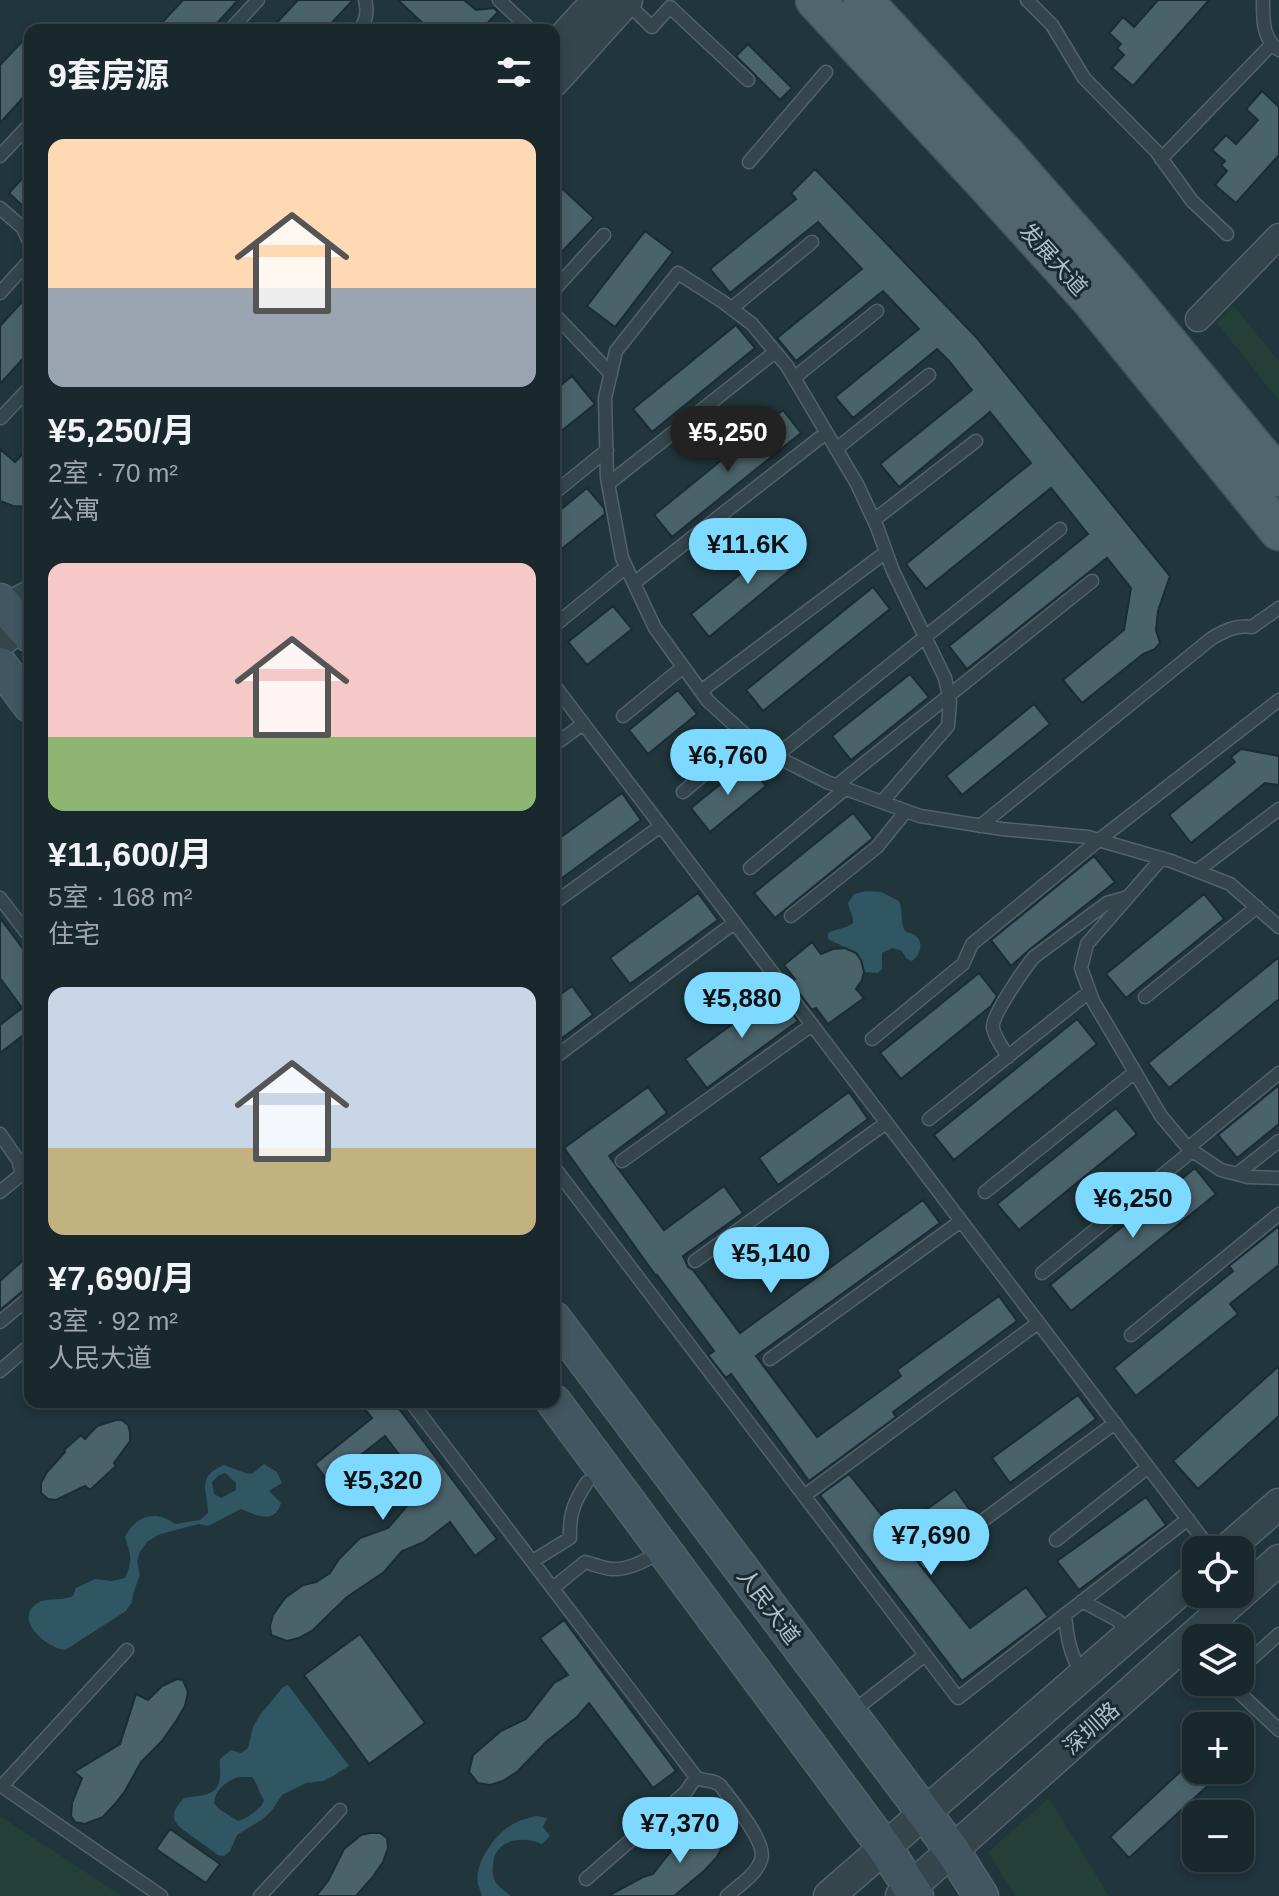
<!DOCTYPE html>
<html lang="zh">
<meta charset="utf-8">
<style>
:root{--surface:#18282d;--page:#253439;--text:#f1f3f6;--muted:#9fa6aa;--line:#364449;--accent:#7dd9ff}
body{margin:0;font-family:Helvetica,"Noto Sans SC",sans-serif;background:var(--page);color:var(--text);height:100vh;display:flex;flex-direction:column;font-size:30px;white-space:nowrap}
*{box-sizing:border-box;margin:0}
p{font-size:26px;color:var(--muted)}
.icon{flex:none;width:44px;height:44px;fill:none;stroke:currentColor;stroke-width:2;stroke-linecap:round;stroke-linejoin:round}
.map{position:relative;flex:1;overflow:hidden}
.panel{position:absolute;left:24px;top:24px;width:536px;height:1384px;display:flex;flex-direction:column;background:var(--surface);border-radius:16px;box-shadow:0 4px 12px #0003,0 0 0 2px var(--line)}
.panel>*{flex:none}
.controls{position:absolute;left:1182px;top:1536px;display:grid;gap:16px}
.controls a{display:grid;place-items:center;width:72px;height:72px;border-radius:16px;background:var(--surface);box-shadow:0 4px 12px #0003,0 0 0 2px var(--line);font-size:40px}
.price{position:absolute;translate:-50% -68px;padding:0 18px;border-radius:28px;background:var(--accent);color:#111;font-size:26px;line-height:52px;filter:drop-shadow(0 2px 4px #0008)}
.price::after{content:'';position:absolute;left:50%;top:48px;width:24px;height:18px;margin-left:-12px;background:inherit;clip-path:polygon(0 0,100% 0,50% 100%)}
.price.selected{background:#222;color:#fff}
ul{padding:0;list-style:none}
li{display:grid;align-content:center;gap:16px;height:424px;padding:0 24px}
li span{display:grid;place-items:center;height:248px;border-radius:16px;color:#555}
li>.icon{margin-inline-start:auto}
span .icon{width:144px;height:144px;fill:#fffc;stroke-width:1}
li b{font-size:34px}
h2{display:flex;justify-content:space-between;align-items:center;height:96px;padding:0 24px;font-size:34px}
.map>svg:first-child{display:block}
.green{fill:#233f38}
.water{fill:#305663;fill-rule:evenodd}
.building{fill:#4a636a;stroke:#1b2c33;stroke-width:2}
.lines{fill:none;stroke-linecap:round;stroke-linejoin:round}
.service-casing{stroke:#51636a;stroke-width:15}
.minor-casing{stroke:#51636a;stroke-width:27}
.tertiary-casing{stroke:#51636a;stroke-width:33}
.secondary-casing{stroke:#51636a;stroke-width:37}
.primary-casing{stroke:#405158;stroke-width:41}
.service{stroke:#34464c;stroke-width:12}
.minor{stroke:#34464c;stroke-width:24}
.tertiary{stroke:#34464c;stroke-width:30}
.secondary{stroke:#415660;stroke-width:34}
.primary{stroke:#51656c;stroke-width:38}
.labels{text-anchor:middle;stroke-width:6;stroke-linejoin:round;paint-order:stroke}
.street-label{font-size:22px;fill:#aec1c8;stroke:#192a31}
</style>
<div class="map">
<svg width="1279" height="1896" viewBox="0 0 1279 1896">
<rect width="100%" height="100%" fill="#20353c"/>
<path class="green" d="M 1234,306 L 1279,361 L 1279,401 L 1217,323 Z
M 1049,1798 L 1109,1896 L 1015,1896 L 988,1852 Z
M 0,1816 L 122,1896 L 0,1896 Z"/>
<path class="water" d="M 866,891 L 881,892 L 899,901 C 904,912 899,923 906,932 C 923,934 925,951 912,961 L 906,958 L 902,951 L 892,948 L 882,953 L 882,969 L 878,973 L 864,972 C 859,950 847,949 828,939 L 828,933 C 837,928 846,929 853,923 C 854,916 849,910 848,903 L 854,894 Z
M 264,1464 L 277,1472 L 282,1483 L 269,1491 L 281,1503 C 275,1525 256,1515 241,1509 L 208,1526 L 199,1524 L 168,1532 L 158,1535 L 147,1542 L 140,1552 L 137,1561 L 140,1575 L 133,1594 L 132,1602 L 126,1611 L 65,1650 C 47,1648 15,1621 35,1605 C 45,1596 61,1602 73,1596 L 76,1588 L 95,1579 L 112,1581 L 125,1578 C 133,1560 131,1556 125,1537 C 135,1516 156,1509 175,1524 L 200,1520 L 208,1513 C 208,1491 195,1477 224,1465 L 248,1474 L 253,1473 ZM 225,1473 L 236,1483 L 236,1490 L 221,1498 L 214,1494 L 212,1482 L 218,1476 Z
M 288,1685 L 349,1766 L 333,1776 L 323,1781 L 306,1783 L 282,1795 L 272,1810 L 263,1819 L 237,1835 L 230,1851 L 224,1856 L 218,1855 C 209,1848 200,1842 190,1835 C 173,1823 167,1816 184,1798 C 197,1795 218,1798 220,1778 C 221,1772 219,1765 220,1759 L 231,1750 L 241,1753 L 248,1748 L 253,1727 L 260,1715 L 283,1687 ZM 239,1777 L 252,1777 C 258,1784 259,1793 264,1800 C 262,1809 247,1818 238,1821 L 219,1809 L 214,1803 C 215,1790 226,1781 239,1777 Z
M 536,1816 L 547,1818 L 543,1827 L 550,1836 L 542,1844 C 523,1835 494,1839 493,1865 C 492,1871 493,1877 496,1883 C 500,1888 506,1892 511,1896 L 482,1896 C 481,1892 479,1888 478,1884 C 474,1861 497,1831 517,1822 C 523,1819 530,1818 536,1816 Z"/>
<path class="building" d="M 183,0 L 238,0 L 211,30 L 155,30 Z
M 298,0 L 353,0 L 325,30 L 270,30 Z
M 398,0 L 464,0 L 476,10 L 494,8 L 498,12 L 481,30 L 430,30 Z
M 1158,0 L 1209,0 L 1133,86 L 1112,68 L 1124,55 L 1117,48 L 1121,44 L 1109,33 L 1123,17 L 1134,27 Z
M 30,33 L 30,90 L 0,123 L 0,65 Z
M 748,44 L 792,88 L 780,100 L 736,56 Z
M 1262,91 L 1279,107 L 1279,155 L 1236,203 L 1215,185 L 1227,171 L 1221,165 L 1225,161 L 1212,150 L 1226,135 L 1236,144 L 1258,120 L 1246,109 Z
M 815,169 L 977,338 L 1170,576 L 1158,611 L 1156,630 L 1160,643 L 1155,649 L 1143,654 L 1082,703 L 1063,680 L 1124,630 L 1131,588 L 1107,558 L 967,669 L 949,646 L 1088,534 L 1051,488 L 926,589 L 906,564 L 1031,463 L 990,412 L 899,487 L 880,464 L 972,390 L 949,361 L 937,349 L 853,418 L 835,397 L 919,329 L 883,291 L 796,361 L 777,338 L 862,269 L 818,222 L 730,293 L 710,269 L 796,199 L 791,193 Z
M 30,170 L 30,213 L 9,193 Z
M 554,181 L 594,218 L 554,260 Z
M 645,231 L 673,252 L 615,327 L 587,306 Z
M 30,293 L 30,351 L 0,384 L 0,326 Z
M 736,325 L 755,348 L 652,432 L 633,409 Z
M 572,376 L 595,404 L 554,437 L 554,391 Z
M 783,410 L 801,433 L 672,537 L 654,515 Z
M 30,446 L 30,507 L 13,506 L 0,501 L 0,449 L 15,462 Z
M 587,488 L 604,508 L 605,514 L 554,555 L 554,515 Z
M 787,536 L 805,558 L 709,637 L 691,614 Z
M 873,587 L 890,609 L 763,711 L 746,690 Z
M 613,606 L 632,629 L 587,665 L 568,642 Z
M 910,674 L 929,697 L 851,760 L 832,736 Z
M 678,690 L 697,714 L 648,754 L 629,730 Z
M 1034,704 L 1050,724 L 962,795 L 946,776 Z
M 1241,749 L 1279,756 L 1279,785 L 1265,783 L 1191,843 L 1169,815 L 1235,762 L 1231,757 Z
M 747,763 L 766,786 L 710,832 L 691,808 Z
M 622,793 L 641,820 L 554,884 L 554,842 Z
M 853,813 L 873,838 L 775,918 L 754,893 Z
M 1094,856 L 1115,882 L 1029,950 L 1011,966 L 991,940 Z
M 698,893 L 718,920 L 630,984 L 610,958 Z
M 1204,894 L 1224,919 L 1126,998 L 1106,974 Z
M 0,918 L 30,958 L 30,1030 L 0,1053 L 0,1025 L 22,1008 L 0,978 Z
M 812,942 L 821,954 L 833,949 L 845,948 L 856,953 L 861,960 L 864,972 L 862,980 L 856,989 L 864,998 L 828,1024 L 816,1008 L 812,1010 L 791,982 L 795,979 L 784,965 Z
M 1279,957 L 1279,999 L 1169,1088 L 1148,1063 Z
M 979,973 L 997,996 L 991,1006 L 901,1079 L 880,1053 Z
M 572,986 L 593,1015 L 554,1044 L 554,999 Z
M 776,992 L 798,1021 L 707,1088 L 685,1059 Z
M 1077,1019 L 1097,1044 L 954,1160 L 934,1135 Z
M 1279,1085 L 1279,1124 L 1237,1158 L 1218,1135 Z
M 648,1087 L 667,1113 L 609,1156 L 664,1230 L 724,1186 L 743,1213 L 683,1256 L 688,1267 L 693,1270 L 740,1333 L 923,1200 L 940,1223 L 756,1356 L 817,1437 L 901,1376 L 897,1370 L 999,1296 L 1017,1321 L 893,1412 L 896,1417 L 809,1481 L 731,1374 L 726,1378 L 708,1355 L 714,1351 L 657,1275 L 656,1276 L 564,1148 Z
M 849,1092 L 868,1119 L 778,1185 L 759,1158 Z
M 1116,1108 L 1137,1134 L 1019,1230 L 997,1204 Z
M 1195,1168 L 1216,1194 L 1071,1311 L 1050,1285 Z
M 1279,1226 L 1279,1265 L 1230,1304 L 1238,1314 L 1136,1396 L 1114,1368 L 1233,1271 L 1229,1266 Z
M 30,1254 L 30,1285 L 0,1310 L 0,1281 Z
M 1279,1366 L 1279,1416 L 1198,1489 L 1173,1461 Z
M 1078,1395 L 1096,1419 L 1010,1483 L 992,1458 Z
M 359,1402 L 394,1402 L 497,1539 L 475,1556 L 450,1522 L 424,1542 L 402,1551 L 384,1572 L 347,1597 L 312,1631 L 299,1638 L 287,1641 L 271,1635 L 270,1626 L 273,1615 L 285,1598 L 303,1585 L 316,1582 L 330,1573 L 339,1559 L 360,1538 L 388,1528 L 407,1506 L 426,1491 L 385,1436 L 328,1481 L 315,1464 L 372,1418 Z
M 116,1420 L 122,1420 L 128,1425 L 130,1432 L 130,1441 L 114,1463 L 116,1466 L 90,1490 L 85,1486 L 56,1500 L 48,1499 L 41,1493 L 41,1483 L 47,1472 L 65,1452 L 64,1450 L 81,1435 L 85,1439 L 97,1426 Z
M 849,1474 L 895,1532 L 955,1489 L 974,1516 L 923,1554 L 917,1561 L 970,1628 L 1026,1587 L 1048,1617 L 962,1681 L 820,1495 Z
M 1146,1497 L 1166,1525 L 1079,1590 L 1057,1561 Z
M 564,1620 L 676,1771 L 653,1788 L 589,1703 L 577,1717 L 546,1742 L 517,1772 L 503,1781 L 490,1785 L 478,1783 L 469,1772 L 473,1755 L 501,1731 L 526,1719 L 554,1683 L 568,1675 L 540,1638 Z
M 360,1634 L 425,1723 L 369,1764 L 304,1675 Z
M 177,1679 L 183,1680 L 188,1692 L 185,1706 L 176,1721 L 162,1741 L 141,1762 L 125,1791 L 115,1804 L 103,1817 L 85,1824 L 75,1822 L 71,1816 L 72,1803 L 82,1778 L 74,1772 L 120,1744 L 136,1694 L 148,1700 L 162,1686 Z
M 1196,1757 L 1196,1770 L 1225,1770 L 1129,1858 L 1110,1837 Z
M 709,1826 L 718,1827 L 725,1834 L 724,1843 L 717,1857 L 704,1871 L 674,1896 L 608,1896 L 643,1877 L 653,1874 L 681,1838 L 700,1827 Z
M 170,1829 L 220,1864 L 206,1883 L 156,1849 Z
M 370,1833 L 380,1833 L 387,1838 L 388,1848 L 383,1862 L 372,1878 L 356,1896 L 316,1896 L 328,1881 L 344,1849 L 361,1835 Z"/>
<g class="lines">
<defs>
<path id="service" d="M 499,0 L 531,30
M 1027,0 L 1052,25 L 1084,78 L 1156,151 L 1192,201 L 1227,234
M 1263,0 C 1263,18 1262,39 1279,50
M 626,2 L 652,27 L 670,7 L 748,80
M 230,30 L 258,0
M 359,30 C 367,21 368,11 365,0
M 0,156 L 30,124
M 1161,159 L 1271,45
M 749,162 L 826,72
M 0,208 L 23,228 L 30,244
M 554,290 L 604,235
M 0,293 L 30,260
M 732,308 L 812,242
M 554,314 L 611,374
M 794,378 L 877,311
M 1,418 L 30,387
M 836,449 L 929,375
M 608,484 L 775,352
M 554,493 L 607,450
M 874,520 L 976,441
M 634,583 L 826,433
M 554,626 L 626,567
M 554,685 L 1211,1550
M 701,691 L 886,552
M 623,716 L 683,667
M 554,745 L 583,724
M 776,756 L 1060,529
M 836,786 L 1092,581
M 683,792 L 748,737
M 882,802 L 948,726 L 950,701 L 945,678 L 893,571 L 877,527 L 857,484 L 787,366 L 752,324 L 723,302 L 678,273 L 616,351 L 605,398 L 607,478 L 622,558 L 655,628 L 708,701 L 761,749 L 827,782 L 920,816 L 1002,829 L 1088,837 L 1171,861 L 1230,884 L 1279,927
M 980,826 L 1212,638 C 1226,630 1236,625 1252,627 L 1279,608
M 1162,858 L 1087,944 L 1081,968 L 1093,1001 L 1161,1116 L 1188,1148 L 1221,1170 L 1248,1177 L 1279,1178
M 750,868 L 845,789
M 1197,871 L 1279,809
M 0,898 L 30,937
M 554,903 L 661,826
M 791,916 L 877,847 L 906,811
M 1145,997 L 1257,907
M 872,1039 L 963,964 L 972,944 L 1099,840 L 1279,700
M 1008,1057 C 1003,1048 995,1038 993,1028 C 991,1016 1025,968 1034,957 L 1107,903 L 1128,897
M 554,1058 L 734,923
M 929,1119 L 1089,992
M 0,1134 L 18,1160 L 22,1174
M 1188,1148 L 1279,1073
M 622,1161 L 812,1025
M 554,1167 L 958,1698 L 1188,1519
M 1237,1174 L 1279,1141
M 0,1192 L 22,1174 L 27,1175
M 985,1192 L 1135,1072
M 695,1261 L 886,1123
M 1042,1273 L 1192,1151
M 0,1322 L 30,1297
M 1131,1335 L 1279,1214
M 770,1359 L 961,1221
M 0,1371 L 30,1345
M 411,1402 L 696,1777 C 706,1783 709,1778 720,1785 C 731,1800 768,1843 761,1860 C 756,1875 738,1886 727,1896
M 804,1496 L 1038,1323
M 1056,1540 L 1148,1467
M 533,1561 L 570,1538 C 569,1514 574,1502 587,1482
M 928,1561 L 1115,1423
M 553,1588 L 585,1562 C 593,1564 602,1568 611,1569 C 629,1570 646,1561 660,1551
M 1082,1601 L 1117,1620 L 1131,1633
M 1065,1614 C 1067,1638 1070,1655 1083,1675
M 1240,1669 L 1279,1634
M 1228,1682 L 1279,1730
M 852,1712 L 925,1655
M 0,1785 L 161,1896
M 2,1786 L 127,1650
M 586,1879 L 686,1792 L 696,1777
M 260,1896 L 340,1810"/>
<path id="minor" d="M 1198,319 L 1279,236"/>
<path id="tertiary" d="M 554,48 L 598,0
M 554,81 L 627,0
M 0,614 L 7,608 L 30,596
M 0,642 L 22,625 L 30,623
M 1226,1550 L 1279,1504
M 829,1896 L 1196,1577
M 901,1896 L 1279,1560"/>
<path id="secondary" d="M 0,601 L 30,635
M 0,665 L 30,705
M 554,1319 L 925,1814 L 952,1850 L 981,1896
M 554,1402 L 885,1848 L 916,1896"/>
<path id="primary" d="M 815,0 L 984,182 L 1091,300 L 1279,531
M 863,0 L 1007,156 L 1122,287 L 1279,477"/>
</defs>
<use href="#service" class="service-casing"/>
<use href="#minor" class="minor-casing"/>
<use href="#tertiary" class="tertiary-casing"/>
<use href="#secondary" class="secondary-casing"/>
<use href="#primary" class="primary-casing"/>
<use href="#service" class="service"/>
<use href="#minor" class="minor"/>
<use href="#tertiary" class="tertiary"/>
<use href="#secondary" class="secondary"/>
<use href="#primary" class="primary"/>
</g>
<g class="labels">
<g class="street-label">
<text transform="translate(1054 259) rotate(48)" y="8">发展大道</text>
<text transform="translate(769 1606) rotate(53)" y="8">人民大道</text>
<text transform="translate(1091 1728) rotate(-42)" y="8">深圳路</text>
</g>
</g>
</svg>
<div class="controls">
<a><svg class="icon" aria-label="locate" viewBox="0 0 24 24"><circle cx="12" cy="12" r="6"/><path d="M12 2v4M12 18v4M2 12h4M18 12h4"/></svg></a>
<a><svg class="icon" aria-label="layers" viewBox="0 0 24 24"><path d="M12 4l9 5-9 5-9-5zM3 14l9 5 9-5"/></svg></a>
<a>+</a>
<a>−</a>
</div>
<b class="price selected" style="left:728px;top:474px">¥5,250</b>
<b class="price" style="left:748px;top:586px">¥11.6K</b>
<b class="price" style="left:728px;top:797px">¥6,760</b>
<b class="price" style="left:742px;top:1040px">¥5,880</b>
<b class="price" style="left:1133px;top:1240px">¥6,250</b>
<b class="price" style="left:771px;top:1295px">¥5,140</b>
<b class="price" style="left:383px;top:1522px">¥5,320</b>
<b class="price" style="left:931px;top:1577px">¥7,690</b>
<b class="price" style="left:680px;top:1865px">¥7,370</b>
<section class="panel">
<h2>9套房源<svg class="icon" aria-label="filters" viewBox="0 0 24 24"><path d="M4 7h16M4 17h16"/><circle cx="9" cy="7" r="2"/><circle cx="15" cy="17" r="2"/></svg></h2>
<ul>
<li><span style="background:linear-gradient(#ffd9b3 60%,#9aa5b1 0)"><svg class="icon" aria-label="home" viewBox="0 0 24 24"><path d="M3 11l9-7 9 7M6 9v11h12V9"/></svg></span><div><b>¥5,250/月</b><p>2室 · 70 m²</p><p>公寓</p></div></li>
<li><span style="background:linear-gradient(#f6c9c9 70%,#8fb573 0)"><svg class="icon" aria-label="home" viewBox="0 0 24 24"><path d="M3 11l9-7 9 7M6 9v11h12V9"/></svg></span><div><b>¥11,600/月</b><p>5室 · 168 m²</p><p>住宅</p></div></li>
<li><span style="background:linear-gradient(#c9d6e8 65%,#c2b280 0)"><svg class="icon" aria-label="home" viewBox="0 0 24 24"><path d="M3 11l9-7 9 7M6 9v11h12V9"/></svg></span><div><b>¥7,690/月</b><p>3室 · 92 m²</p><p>人民大道</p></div></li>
</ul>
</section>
</div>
